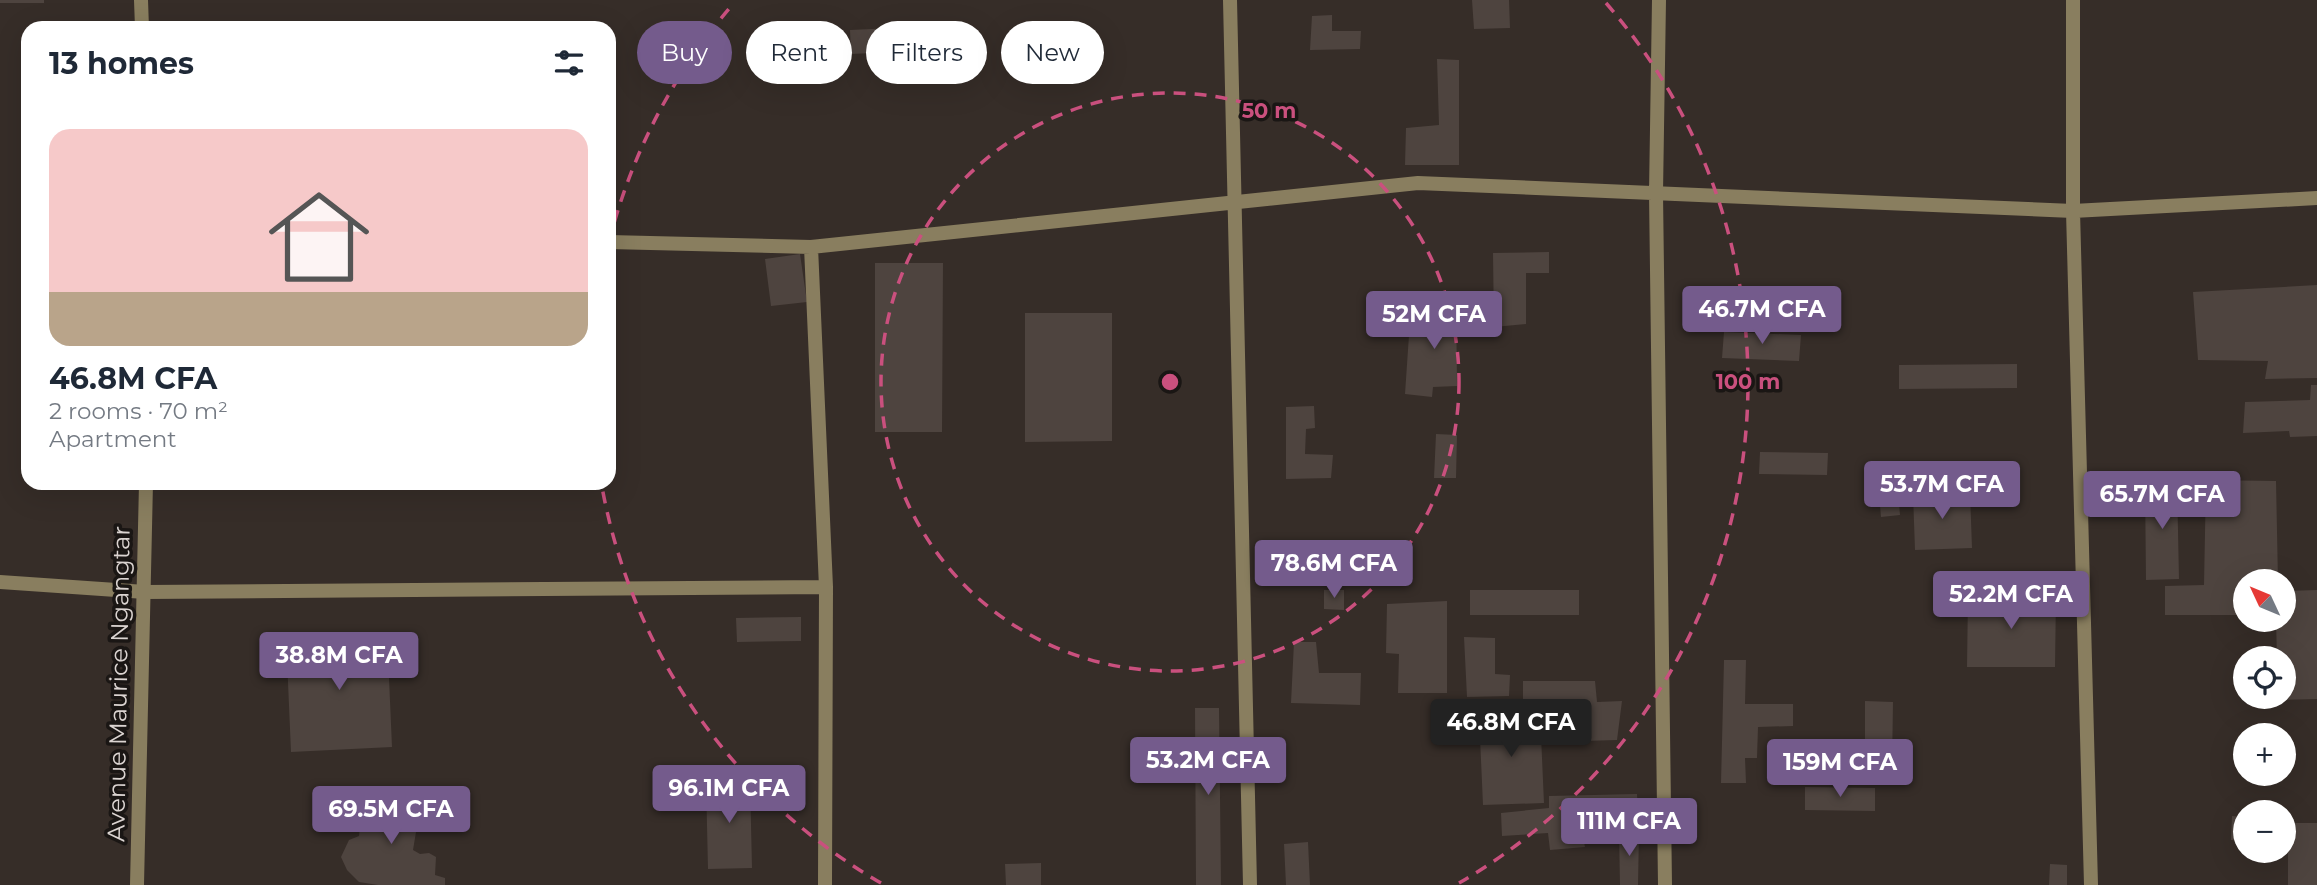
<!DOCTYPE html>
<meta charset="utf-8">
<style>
:root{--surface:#fff;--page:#f6f6f7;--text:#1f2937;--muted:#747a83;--accent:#745b8c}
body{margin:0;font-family:Montserrat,sans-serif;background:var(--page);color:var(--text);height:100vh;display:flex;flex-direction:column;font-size:26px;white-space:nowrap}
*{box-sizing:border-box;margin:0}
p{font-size:23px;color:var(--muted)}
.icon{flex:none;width:38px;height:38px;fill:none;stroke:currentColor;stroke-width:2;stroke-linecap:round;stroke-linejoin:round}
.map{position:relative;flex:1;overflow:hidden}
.panel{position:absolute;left:21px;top:21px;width:595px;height:469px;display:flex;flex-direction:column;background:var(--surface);border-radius:21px;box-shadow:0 7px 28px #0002}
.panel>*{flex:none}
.top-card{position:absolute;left:637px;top:21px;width:665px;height:63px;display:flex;gap:14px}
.needle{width:46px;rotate:314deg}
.fabs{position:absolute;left:2233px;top:569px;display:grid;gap:14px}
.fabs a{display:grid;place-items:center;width:63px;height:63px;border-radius:50%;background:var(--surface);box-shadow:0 7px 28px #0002;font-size:35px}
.price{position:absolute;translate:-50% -60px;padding:0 16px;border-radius:7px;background:var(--accent);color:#fff;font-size:23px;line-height:46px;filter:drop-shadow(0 2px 4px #0008)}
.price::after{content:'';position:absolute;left:50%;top:42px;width:21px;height:16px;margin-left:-10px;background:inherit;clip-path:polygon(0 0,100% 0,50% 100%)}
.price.active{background:#222;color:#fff}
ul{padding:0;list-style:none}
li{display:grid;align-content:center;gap:14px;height:371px;padding:0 28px}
li span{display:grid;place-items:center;height:217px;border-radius:21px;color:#555}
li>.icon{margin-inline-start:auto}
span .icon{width:126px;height:126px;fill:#fffc;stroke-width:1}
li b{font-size:30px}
h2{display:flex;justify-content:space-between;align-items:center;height:84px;padding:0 28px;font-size:30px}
.chip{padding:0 24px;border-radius:32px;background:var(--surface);box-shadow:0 7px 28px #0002;font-size:24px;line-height:63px}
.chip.active{background:var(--accent);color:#fff}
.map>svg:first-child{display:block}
.building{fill:#4e443f}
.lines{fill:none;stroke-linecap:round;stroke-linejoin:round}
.minor{stroke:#897e5f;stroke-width:14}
.tertiary{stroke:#897e5f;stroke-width:14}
.ring{fill:none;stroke:#ca507e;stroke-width:3.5;stroke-dasharray:12 9}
.labels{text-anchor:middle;stroke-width:7;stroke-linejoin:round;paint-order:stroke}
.street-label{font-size:24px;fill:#dbd4d1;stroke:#1a1614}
.centre{fill:#ca507e;stroke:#1a1614;stroke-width:3.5}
.ring-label{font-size:21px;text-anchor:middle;font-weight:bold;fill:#ca507e;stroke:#1a1614;stroke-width:7;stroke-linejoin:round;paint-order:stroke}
</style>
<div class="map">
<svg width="2317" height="885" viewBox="0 0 2317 885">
<rect width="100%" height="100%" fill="#362d28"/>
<path class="building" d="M 0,0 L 44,0 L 44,3 L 0,3 Z
M 1472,0 L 1509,0 L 1510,28 L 1474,29 Z
M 1332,15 L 1332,31 L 1361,31 L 1360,49 L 1310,50 L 1312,16 Z
M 915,27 L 916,51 L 851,54 L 850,30 Z
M 1437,59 L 1459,60 L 1459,165 L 1405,165 L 1406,128 L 1439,125 Z
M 1549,252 L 1549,273 L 1526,273 L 1526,324 L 1494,327 L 1493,253 Z
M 800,254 L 807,302 L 771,306 L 765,259 Z
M 875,263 L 943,263 L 942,432 L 875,432 Z
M 2317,285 L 2317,378 L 2265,379 L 2268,361 L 2198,360 L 2193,292 Z
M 1456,293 L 1457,386 L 1433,387 L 1432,397 L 1405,394 L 1409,335 L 1431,335 L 1432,294 Z
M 1025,313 L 1112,313 L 1112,441 L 1025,442 Z
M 1724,332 L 1801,335 L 1799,361 L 1722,358 Z
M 2017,364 L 2017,388 L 1899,389 L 1899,365 Z
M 2311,385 L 2317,385 L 2317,436 L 2290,437 L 2289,431 L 2243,433 L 2245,402 L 2310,400 Z
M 1314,406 L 1315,428 L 1306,429 L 1305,454 L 1333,455 L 1331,478 L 1286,479 L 1286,407 Z
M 1436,434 L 1457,435 L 1456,478 L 1434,478 Z
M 1760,452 L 1828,453 L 1827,475 L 1759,474 Z
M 1897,480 L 1900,515 L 1881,517 L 1878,482 Z
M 2206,480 L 2276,481 L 2278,581 L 2245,581 L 2245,615 L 2165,615 L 2165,586 L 2204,585 Z
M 2177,482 L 2179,579 L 2146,580 L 2145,483 Z
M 1970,492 L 1972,548 L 1915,550 L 1913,494 Z
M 1324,590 L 1344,590 L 1344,610 L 1324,609 Z
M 1470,590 L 1579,590 L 1579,615 L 1470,615 Z
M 2317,590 L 2317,699 L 2277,700 L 2277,696 L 2284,696 L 2284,658 L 2277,658 L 2276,620 L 2284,620 L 2284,591 Z
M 1968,595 L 2056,596 L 2055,667 L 1967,667 Z
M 1447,601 L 1447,693 L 1398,693 L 1399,654 L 1386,653 L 1387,604 Z
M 801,617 L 801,641 L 737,642 L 736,618 Z
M 387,632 L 392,747 L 291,752 L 286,636 Z
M 1464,637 L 1495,638 L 1495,674 L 1510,675 L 1509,696 L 1467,697 Z
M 1294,642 L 1316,642 L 1319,673 L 1361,673 L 1360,705 L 1291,703 Z
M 1724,660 L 1746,660 L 1745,704 L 1793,704 L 1793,726 L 1758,727 L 1757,758 L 1745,758 L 1746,783 L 1721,783 Z
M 1523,681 L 1595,681 L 1597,702 L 1622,701 L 1617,740 L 1583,741 L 1586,700 L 1523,700 Z
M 1865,701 L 1893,702 L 1892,767 L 1865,767 Z
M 1195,708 L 1219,708 L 1221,885 L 1196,885 Z
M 1540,713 L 1544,803 L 1483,805 L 1479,715 Z
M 750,781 L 752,868 L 708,869 L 706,782 Z
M 1805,787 L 1875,788 L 1875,811 L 1805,810 Z
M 1637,794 L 1638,812 L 1579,819 L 1585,847 L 1550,850 L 1548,833 L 1502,836 L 1501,813 L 1549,808 L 1549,796 Z
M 377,795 L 422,796 L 413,850 L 420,854 L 429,853 L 436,857 L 435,875 L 445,878 L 445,885 L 378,885 L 359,882 L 347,870 L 341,857 L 349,840 L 359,836 L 361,816 L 373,816 Z
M 2232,816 L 2245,817 L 2245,841 L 2231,840 Z
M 2288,823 L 2317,823 L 2317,885 L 2288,885 Z
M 1639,832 L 1638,885 L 1620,885 L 1619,833 Z
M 1308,842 L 1310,885 L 1286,885 L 1284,844 Z
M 1041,863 L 1041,885 L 1006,885 L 1005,864 Z
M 2050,864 L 2067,865 L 2067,885 L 2049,885 Z"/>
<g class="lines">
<path class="minor" d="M 1230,0 L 1250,885
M 1659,0 L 1656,193 L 1665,885
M 2073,0 L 2073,211 L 2091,885
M 609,242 L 811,247 L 1418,183 L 2073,211 L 2317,198
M 811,247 L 826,587 L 825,885
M 0,582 L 145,592 L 826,587"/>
<path class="tertiary" d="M 141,0 L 142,28
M 137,885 L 146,483"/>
</g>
<g class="ring">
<circle cx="1170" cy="382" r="289"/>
<path d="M881 883A578 578 0 0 1 602 487M609 242A578 578 0 0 1 734 3M1606 3A578 578 0 0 1 1459 883"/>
</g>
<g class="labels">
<g class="street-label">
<text transform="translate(119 684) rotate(-89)" y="8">Avenue Maurice Ngangtar</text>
</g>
</g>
<circle cx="1170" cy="382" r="10" class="centre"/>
<g class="ring-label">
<text x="1269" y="118">50 m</text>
<text x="1748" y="389">100 m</text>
</g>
</svg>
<div class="fabs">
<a><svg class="needle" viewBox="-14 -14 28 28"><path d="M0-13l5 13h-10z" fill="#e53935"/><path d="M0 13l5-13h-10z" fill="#747a83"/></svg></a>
<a><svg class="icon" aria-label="locate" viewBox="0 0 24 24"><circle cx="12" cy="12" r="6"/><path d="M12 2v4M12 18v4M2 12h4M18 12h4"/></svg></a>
<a>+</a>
<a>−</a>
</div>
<b class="price" style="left:1762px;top:346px">46.7M CFA</b>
<b class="price" style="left:1434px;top:351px">52M CFA</b>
<b class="price" style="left:1942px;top:521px">53.7M CFA</b>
<b class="price" style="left:2162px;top:531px">65.7M CFA</b>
<b class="price" style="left:1334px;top:600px">78.6M CFA</b>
<b class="price" style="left:2011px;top:631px">52.2M CFA</b>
<b class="price" style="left:339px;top:692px">38.8M CFA</b>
<b class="price active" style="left:1511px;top:759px">46.8M CFA</b>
<b class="price" style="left:1208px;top:797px">53.2M CFA</b>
<b class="price" style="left:1840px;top:799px">159M CFA</b>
<b class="price" style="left:729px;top:825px">96.1M CFA</b>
<b class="price" style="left:391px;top:846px">69.5M CFA</b>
<b class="price" style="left:1629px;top:858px">111M CFA</b>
<div class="top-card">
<a class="chip active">Buy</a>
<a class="chip">Rent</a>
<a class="chip">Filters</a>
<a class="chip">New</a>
</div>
<section class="panel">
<h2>13 homes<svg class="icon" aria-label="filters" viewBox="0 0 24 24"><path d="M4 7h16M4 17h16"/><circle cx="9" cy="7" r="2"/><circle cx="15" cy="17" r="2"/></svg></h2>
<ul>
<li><span style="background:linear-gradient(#f6c9c9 75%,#b9a48a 0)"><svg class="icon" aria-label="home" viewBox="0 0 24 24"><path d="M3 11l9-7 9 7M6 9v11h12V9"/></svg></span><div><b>46.8M CFA</b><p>2 rooms · 70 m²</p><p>Apartment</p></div></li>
</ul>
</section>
</div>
